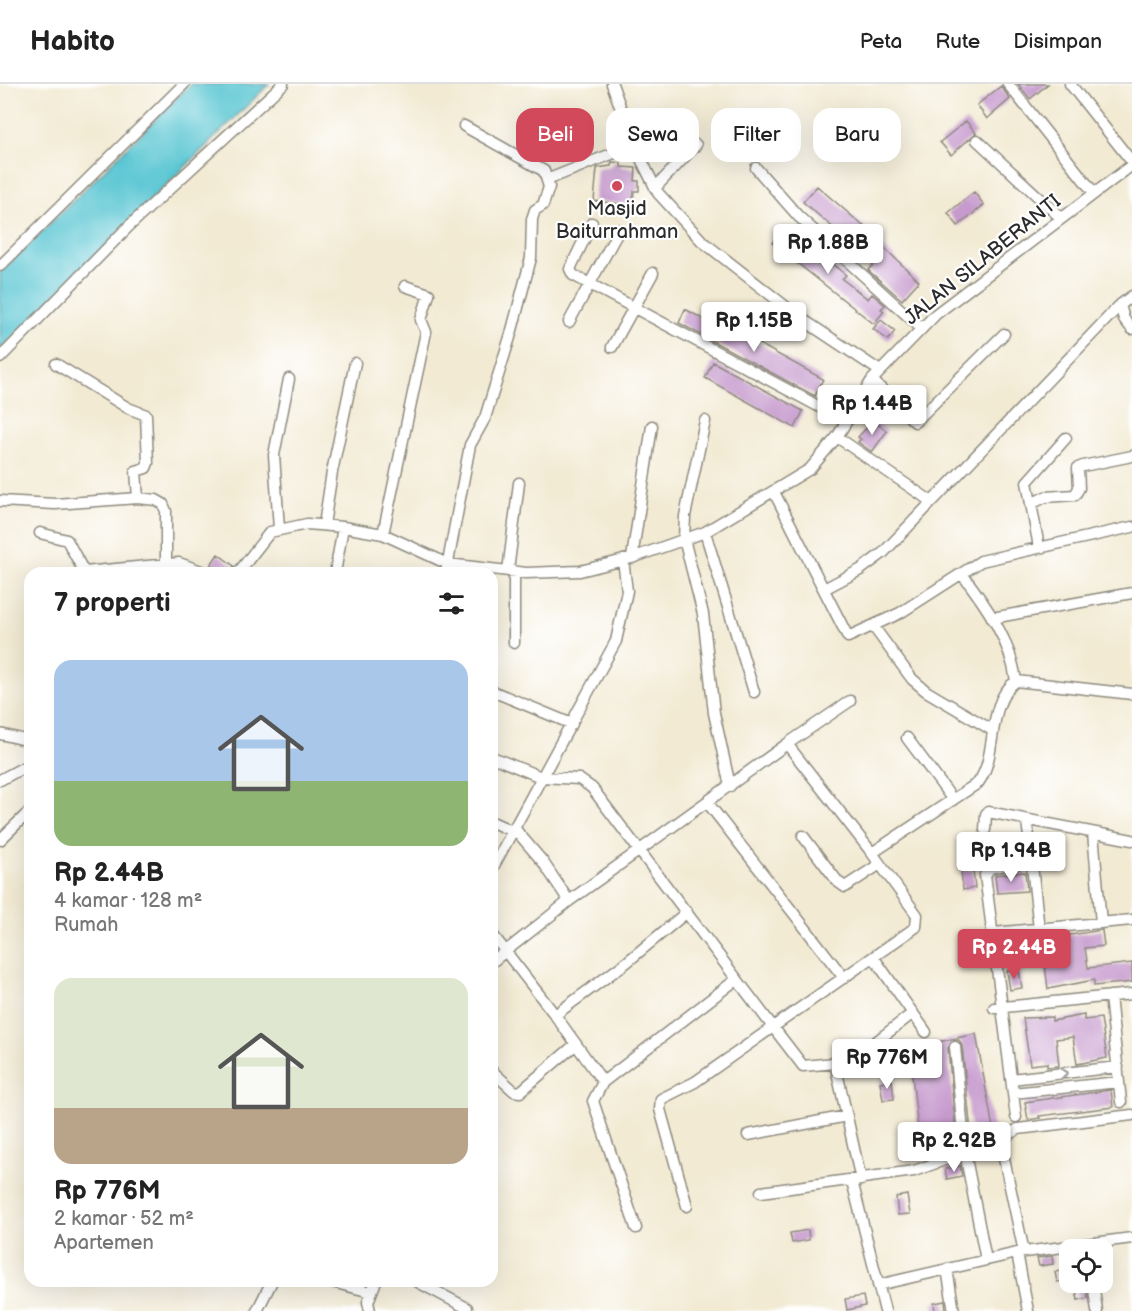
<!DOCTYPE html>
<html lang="id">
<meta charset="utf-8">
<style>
:root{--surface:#fff;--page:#f2f2f2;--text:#222;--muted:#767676;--line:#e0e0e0;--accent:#d1495b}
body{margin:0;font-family:"Balsamiq Sans",sans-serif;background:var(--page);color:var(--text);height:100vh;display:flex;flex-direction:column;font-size:22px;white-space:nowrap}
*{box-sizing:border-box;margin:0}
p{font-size:20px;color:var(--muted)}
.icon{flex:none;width:33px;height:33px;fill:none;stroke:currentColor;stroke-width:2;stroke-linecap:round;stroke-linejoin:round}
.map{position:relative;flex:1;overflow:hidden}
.drawer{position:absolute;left:24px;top:483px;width:474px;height:720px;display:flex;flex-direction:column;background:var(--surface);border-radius:18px;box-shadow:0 6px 24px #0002}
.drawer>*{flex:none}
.guide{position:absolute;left:516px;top:24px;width:525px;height:54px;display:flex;gap:12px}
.fabs{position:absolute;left:1059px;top:1155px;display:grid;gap:12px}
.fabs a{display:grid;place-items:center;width:54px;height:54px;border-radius:12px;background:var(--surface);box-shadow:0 6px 24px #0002;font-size:30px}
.price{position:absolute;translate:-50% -51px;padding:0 14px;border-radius:6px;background:#fff;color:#222;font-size:20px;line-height:39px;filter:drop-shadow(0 2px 3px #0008)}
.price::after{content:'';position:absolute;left:50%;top:36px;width:18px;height:14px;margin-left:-9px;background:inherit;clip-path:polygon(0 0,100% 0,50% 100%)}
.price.current{background:var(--accent);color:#fff}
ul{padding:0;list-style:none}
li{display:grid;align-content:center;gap:12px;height:318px;padding:0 30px}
li span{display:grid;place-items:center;height:186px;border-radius:18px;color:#555}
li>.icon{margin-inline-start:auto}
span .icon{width:108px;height:108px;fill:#fffc;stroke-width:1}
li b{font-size:26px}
h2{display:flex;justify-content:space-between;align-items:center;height:72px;padding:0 30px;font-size:26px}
.chip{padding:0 21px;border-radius:18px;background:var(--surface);box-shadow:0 6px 24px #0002;font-size:21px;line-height:54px}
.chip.current{background:var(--accent);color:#fff}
header{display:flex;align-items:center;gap:36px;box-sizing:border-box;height:84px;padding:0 30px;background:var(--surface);border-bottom:2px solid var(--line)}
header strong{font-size:28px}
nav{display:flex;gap:33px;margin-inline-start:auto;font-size:21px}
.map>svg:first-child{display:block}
.water{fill:#5ac6d3;stroke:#42787f;stroke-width:1.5}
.building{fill:#c69acd}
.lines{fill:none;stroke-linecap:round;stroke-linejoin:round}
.street-casing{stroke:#8e8a7f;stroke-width:13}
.street{stroke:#fff;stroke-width:10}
.oneway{stroke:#a0a0a0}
.poi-dot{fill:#d1495b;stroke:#fff;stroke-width:2}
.labels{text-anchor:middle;stroke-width:4.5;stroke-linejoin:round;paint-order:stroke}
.poi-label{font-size:20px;fill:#2b2b2b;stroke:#fff}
.street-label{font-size:20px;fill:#2b2b2b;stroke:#fff}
</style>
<header>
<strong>Habito</strong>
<nav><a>Peta</a><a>Rute</a><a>Disimpan</a></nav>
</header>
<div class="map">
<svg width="1132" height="1227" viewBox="0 0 1132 1227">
<rect width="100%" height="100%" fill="#fff"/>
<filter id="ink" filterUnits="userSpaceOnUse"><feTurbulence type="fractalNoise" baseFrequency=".0167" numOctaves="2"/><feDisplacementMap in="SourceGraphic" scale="12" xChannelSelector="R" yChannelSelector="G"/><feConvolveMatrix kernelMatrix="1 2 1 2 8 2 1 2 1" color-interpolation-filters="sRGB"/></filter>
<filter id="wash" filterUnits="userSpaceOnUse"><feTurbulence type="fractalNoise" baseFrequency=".008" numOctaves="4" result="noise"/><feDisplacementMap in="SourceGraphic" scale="24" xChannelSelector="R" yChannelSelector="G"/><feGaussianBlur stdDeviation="1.35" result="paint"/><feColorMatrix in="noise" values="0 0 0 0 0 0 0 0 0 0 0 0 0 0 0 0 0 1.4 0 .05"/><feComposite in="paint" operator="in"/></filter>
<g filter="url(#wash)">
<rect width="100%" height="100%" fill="#f2ead3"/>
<path class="water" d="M 191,0 L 269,0 L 0,266 L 0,189 Z"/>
<g id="blocks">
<path class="building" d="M 1018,0 L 1048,0 L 1030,15 Z
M 1001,2 L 1010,15 L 987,35 L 977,21 Z
M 966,37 L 976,49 L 951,71 L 940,58 Z
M 612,78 L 621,79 L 621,83 L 636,84 L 635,97 L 639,97 L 639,107 L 634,107 L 633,121 L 594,117 L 597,84 L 611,82 Z
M 817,102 L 876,153 L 875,155 L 919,197 L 902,216 L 868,186 L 875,179 L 803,118 Z
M 974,108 L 984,121 L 958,142 L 948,129 Z
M 785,143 L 846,191 L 842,195 L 868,215 L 872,210 L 885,221 L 881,225 L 884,227 L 874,240 L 772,159 Z
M 685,225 L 730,250 L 732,246 L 743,251 L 823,295 L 815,312 L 679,239 Z
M 881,236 L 895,247 L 888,256 L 873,245 Z
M 713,278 L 803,327 L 795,344 L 705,294 Z
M 873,337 L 887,347 L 872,368 L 858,358 L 861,355 L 858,353 Z
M 218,470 L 234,482 L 231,489 L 220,489 L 210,482 Z
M 973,786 L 975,804 L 963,806 L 961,787 Z
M 1025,788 L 1027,807 L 997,809 L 995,791 Z
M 1102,846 L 1104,862 L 1085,864 L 1088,884 L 1132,879 L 1132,898 L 1094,902 L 1094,896 L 1048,905 L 1044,873 L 1021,876 L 1019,855 L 1044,855 Z
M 1019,886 L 1022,904 L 1010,906 L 1007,887 Z
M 1084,931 L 1084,936 L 1101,934 L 1107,974 L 1077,980 L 1073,953 L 1056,955 L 1059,982 L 1047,983 L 1047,979 L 1030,981 L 1023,934 L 1052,933 L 1052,937 Z
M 976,950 L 994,1050 L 972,1058 L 962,962 L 959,956 L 954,956 L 948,964 L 957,1062 L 938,1066 L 939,1070 L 925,1075 L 923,1067 L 926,1067 L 922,1047 L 919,1047 L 917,1037 L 909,964 Z
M 892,996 L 894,1015 L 883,1016 L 880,998 Z
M 1111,1006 L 1113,1023 L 1039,1032 L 1040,1034 L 1028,1036 L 1025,1018 Z
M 960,1082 L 962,1092 L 947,1095 L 945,1085 Z
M 907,1111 L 910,1130 L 898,1131 L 896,1113 Z
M 808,1146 L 809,1156 L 792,1159 L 790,1149 Z
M 1052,1172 L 1053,1180 L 1039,1182 L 1037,1174 Z
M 1070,1185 L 1070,1196 L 1057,1198 L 1055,1188 Z
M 1086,1204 L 1088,1214 L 1078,1216 L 1076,1206 Z
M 863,1212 L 865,1222 L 847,1226 L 845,1215 Z
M 945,1217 L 946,1227 L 935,1227 L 934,1219 Z"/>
</g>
</g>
<g filter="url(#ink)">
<use href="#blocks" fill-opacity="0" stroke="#8e8a7f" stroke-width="1.5"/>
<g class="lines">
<defs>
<path id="street" d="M 612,0 L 634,61 L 658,109 L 702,157 L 799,233 L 880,287
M 1008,0 L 1094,109
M 1070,0 L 1132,78
M 977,56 L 1061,134
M 756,84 L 798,132 L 921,244
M 549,95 L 634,61
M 655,104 L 696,61
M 592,139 L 570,185 L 573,191 L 846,337
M 0,182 L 184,0
M 1132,212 L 1120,221 L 1124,235 L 1132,245
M 569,238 L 619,146
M 612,263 L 653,189
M 0,274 L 128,143 L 283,0
M 56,280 L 128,324 L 146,331 L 148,379 L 146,384 L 136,387 L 138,414
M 872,296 L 915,338 L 1004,250
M 705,337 L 685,432 L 684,455 L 703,530 L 714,629 L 730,702
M 837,353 L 932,418
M 774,408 L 848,553 L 900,529 L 981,477 L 1132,443
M 0,417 L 55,420 L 138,414 L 156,416 L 163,420 L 166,427 L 166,479
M 1031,420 L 1045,413 L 1075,411 L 1079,404 L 1078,384 L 1083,382 L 1132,372
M 324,441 L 332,388 L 355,279
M 279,445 L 274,371 L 289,295
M 705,448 L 754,608
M 40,449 L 67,456 L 84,488 L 179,479 L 207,489
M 383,450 L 426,248 L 421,236 L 429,210 L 405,202
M 1039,463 L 1027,398 L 1066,354
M 632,474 L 652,342
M 508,487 L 519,399
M 514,488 L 514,559
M 238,489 L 270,448 L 307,440 L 343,443 L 383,450 L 448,480 L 526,489 L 580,487 L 632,474 L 705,448 L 810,385 L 837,353 L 872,296 L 936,230 L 1132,81
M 335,489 L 343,443
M 446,489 L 470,361 L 485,334 L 511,250 L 531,174 L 532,135 L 535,126 L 543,121 L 549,103 L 544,87 L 464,42
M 962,490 C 986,521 1011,557 1016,597
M 824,505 L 860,486 L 883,469 L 1120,221
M 992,534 L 1132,509
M 873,542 L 912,595 L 926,607 L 992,646
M 492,607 L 572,640
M 0,650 L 30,657
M 907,654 L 953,716
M 787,660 L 850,617
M 492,673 L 541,693 L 579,695 L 592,704 L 773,943 L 916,843 L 917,831 L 872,769
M 0,696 L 30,680
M 707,718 L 844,894
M 1027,736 L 1039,845
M 492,738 L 512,747
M 514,744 L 543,778 L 569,817
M 985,746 L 986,730 L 988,728 L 1132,756
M 1093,749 L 1101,839
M 803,752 L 838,798 L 845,803 L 880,780
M 0,756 L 30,727
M 492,785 L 616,557 L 627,507 L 623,476
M 993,849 L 1132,836
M 492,850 L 555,931 L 627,878 L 687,828
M 874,874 L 926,948
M 492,878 L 569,817 L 787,660 L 872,769 L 978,699 C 999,671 985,620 1016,597 L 1132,610
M 1110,912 L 1121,1018
M 994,924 L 1132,910
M 555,931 L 603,998 L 737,895
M 955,963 L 965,1069 L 986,1176
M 492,987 L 514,1007 L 520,1008 L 576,960
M 1011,995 L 1118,983
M 603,998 L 593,1017 L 636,1144
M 1013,1009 L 1119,998
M 1016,1033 L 985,791 L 990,784 L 1032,776
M 748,1051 L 847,1032
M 1000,1056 L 1024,1168
M 861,1096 L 835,979 L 868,964 L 913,929
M 852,1097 L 885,1227
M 761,1108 L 914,1087 L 1000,1056 L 1018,1045 L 1132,1031
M 687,1122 L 660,1025 L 661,1015 L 695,998 L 773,943 L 803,982 L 835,979
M 1017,1169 L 1028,1227
M 947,1185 L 954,1227
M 328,1197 L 371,1208
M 416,1197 L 467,1224
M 1093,1198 L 1097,1227
M 878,1201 L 1017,1169 L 1132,1154
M 257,1227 L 272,1197
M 370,1227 L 368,1218 L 376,1197"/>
</defs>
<use href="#street" class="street-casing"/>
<use href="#street" class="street"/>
</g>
<defs><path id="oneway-chevron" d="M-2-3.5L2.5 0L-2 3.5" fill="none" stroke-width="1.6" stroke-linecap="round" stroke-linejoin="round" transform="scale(1.5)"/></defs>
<use class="oneway" href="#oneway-chevron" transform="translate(1064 989) rotate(-7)"/>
</g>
<circle class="poi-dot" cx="617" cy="102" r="6"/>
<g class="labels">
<g class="poi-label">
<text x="617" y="131">Masjid<tspan x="617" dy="23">Baiturrahman</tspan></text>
</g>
<g class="street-label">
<text transform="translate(982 175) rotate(-39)" y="7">JALAN SILABERANTI</text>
</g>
</g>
</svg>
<div class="fabs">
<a><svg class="icon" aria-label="locate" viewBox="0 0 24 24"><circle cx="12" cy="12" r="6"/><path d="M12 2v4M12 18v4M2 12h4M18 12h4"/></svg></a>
</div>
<b class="price" style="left:828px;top:191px">Rp 1.88B</b>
<b class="price" style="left:754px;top:269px">Rp 1.15B</b>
<b class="price" style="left:872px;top:352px">Rp 1.44B</b>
<b class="price" style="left:1011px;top:799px">Rp 1.94B</b>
<b class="price current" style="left:1014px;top:896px">Rp 2.44B</b>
<b class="price" style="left:887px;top:1006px">Rp 776M</b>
<b class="price" style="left:954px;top:1089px">Rp 2.92B</b>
<div class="guide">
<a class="chip current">Beli</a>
<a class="chip">Sewa</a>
<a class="chip">Filter</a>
<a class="chip">Baru</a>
</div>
<section class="drawer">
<h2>7 properti<svg class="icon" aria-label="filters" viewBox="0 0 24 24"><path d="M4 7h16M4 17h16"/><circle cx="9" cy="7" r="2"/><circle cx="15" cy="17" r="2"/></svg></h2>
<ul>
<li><span style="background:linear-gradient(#a9c7e8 65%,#8fb573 0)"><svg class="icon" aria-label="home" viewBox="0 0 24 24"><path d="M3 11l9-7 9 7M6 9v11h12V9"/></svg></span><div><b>Rp 2.44B</b><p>4 kamar · 128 m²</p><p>Rumah</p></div></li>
<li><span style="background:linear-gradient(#dfe7d0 70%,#b9a48a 0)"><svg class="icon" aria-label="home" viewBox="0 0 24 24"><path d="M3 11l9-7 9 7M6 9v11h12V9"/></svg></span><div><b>Rp 776M</b><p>2 kamar · 52 m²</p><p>Apartemen</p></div></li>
</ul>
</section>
</div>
